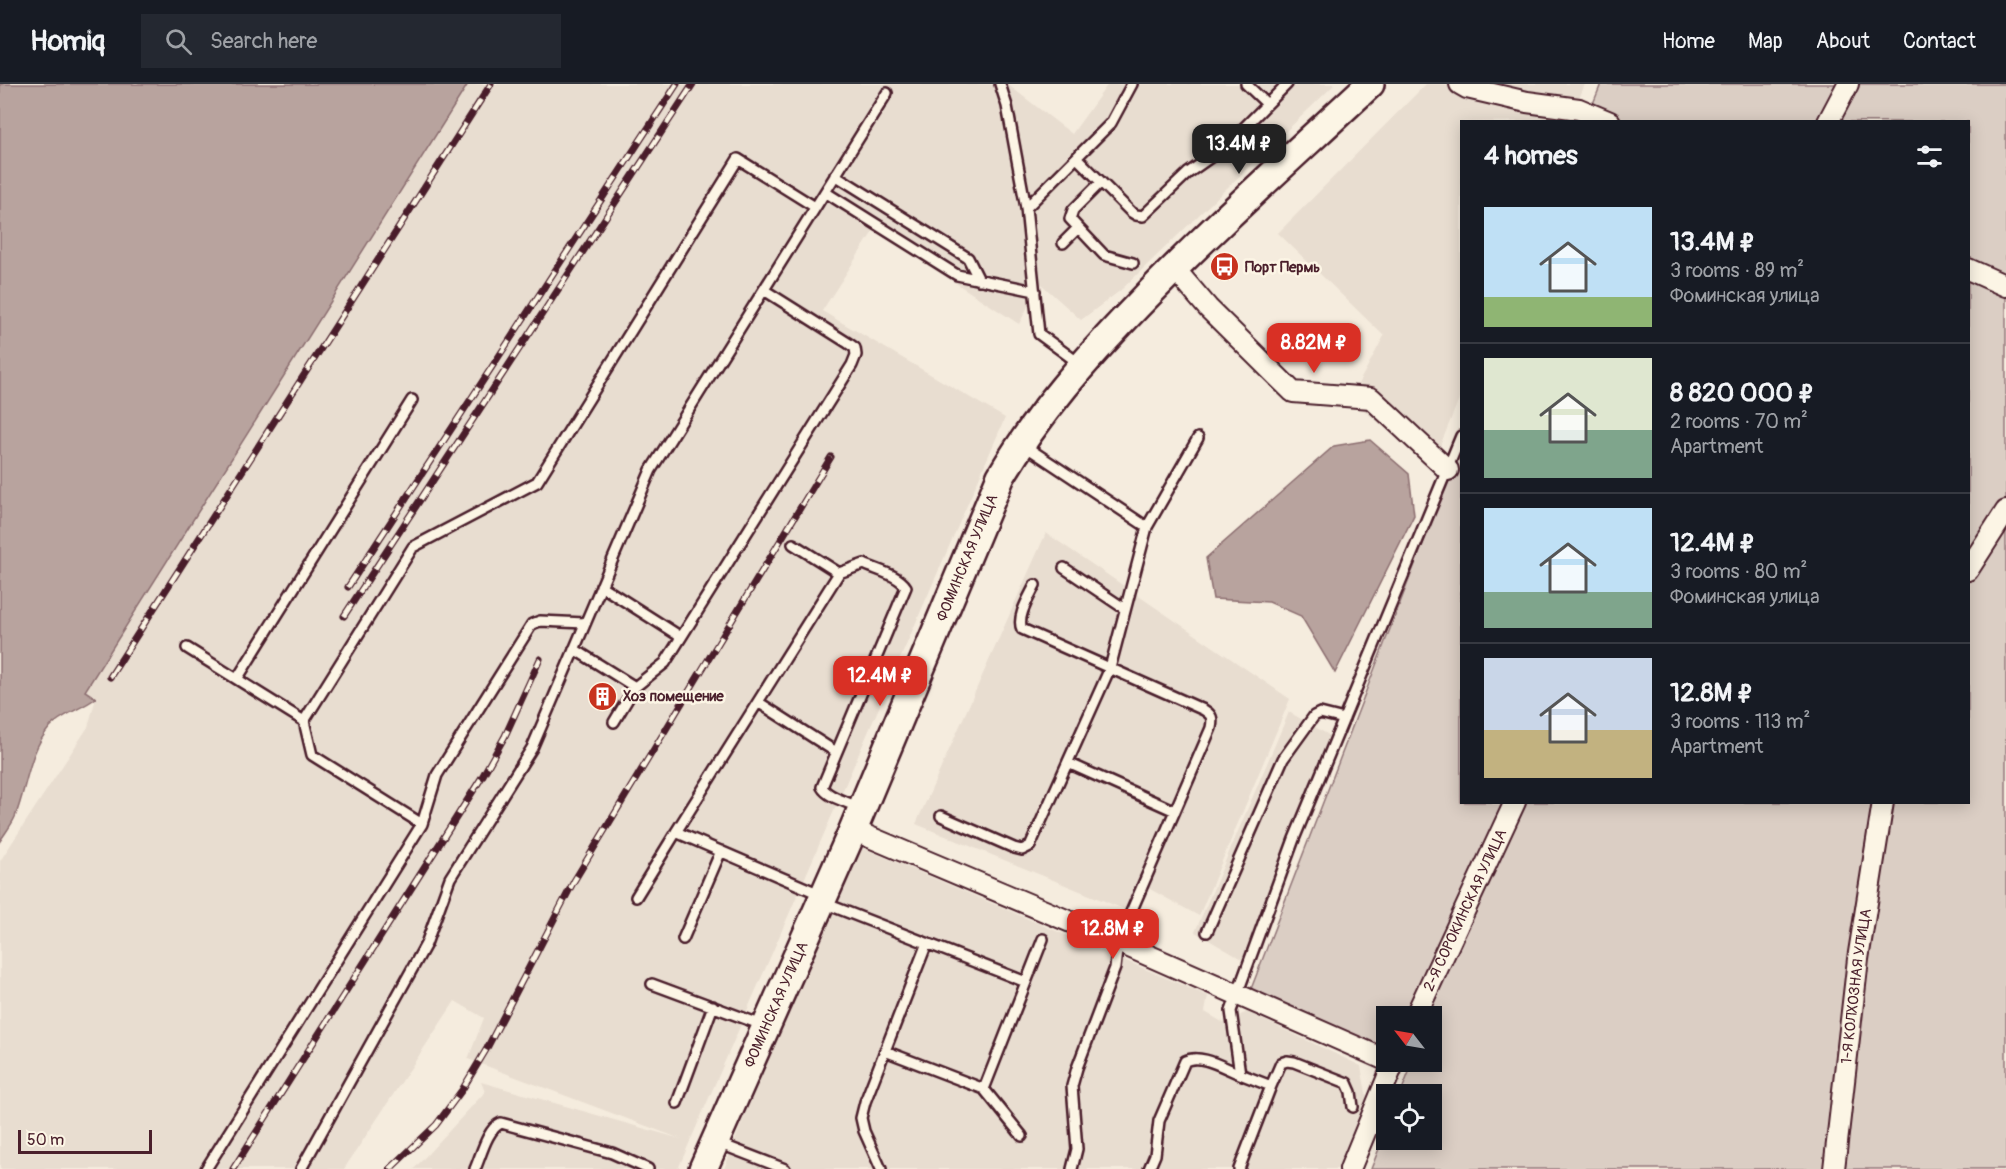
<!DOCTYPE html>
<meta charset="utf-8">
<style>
:root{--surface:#171b24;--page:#242831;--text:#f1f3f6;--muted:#9ea1a6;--line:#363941;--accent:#d93025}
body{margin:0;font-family:Pangolin,sans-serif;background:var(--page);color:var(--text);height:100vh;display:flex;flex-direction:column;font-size:22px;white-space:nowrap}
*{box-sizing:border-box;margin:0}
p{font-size:20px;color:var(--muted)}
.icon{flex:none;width:33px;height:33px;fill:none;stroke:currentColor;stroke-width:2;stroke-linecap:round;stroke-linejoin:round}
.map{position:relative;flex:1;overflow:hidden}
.side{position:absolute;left:1460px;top:36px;width:510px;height:684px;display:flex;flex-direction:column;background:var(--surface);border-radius:0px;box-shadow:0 3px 15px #0003}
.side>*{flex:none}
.needle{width:39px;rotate:301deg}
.buttons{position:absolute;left:1376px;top:922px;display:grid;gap:12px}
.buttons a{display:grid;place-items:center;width:66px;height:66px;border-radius:0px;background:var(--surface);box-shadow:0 3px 15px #0003;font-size:30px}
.scale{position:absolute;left:18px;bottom:15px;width:134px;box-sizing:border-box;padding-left:6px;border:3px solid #4a1f2b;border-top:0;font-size:16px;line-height:21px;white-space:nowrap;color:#4a1f2b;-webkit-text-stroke:4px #fcf5e5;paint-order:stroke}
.price{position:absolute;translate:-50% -51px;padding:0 14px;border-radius:12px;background:var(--accent);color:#fff;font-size:20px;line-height:39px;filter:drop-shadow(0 2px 3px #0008)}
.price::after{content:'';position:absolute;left:50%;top:36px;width:18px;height:14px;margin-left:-9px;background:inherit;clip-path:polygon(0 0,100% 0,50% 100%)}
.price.on{background:#222;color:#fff}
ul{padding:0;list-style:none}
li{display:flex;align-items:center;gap:18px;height:150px;padding:0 24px}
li+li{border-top:2px solid var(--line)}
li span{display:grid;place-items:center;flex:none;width:168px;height:120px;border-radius:0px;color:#555}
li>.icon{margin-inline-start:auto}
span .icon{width:72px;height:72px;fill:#fffc;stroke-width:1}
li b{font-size:26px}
h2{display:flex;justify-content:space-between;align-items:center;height:72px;padding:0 24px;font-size:26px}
header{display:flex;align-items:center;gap:36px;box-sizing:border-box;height:84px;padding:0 30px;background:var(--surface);border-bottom:2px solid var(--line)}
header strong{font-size:28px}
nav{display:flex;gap:33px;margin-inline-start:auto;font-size:21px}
.search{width:420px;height:54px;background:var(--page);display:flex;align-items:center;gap:15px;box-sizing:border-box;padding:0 21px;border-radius:0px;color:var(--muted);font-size:22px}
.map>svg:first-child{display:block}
.built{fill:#e8ddd0}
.green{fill:#dbcec4;stroke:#927678;stroke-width:1.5}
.water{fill:#b8a39e;stroke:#8c6e70;stroke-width:1.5}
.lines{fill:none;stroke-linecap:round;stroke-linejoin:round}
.lane-casing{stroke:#4a1f2b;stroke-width:14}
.street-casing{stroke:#4a1f2b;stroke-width:24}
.secondary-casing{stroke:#4a1f2b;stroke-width:32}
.lane{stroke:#fcf5e5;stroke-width:9}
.street{stroke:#fcf5e5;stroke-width:20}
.secondary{stroke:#fcf5e5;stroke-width:27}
.rail-casing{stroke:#4a1f2b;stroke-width:7}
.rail{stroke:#fcf5e5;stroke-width:4.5;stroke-dasharray:14;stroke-linecap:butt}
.labels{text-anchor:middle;stroke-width:5;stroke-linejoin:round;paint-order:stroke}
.poi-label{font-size:15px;font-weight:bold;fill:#4a1f2b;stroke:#fcf5e5;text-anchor:start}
.street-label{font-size:15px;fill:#4a1f2b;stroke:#fcf5e5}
</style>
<header>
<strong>Homiq</strong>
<div class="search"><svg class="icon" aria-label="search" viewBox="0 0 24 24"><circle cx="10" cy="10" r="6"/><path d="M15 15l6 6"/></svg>Search here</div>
<nav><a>Home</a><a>Map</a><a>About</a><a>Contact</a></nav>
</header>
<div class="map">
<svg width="2006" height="1085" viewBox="0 0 2006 1085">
<rect width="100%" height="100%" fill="#f5ecde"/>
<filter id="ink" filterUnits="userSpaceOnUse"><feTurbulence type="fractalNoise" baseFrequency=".0167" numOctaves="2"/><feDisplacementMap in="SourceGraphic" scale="12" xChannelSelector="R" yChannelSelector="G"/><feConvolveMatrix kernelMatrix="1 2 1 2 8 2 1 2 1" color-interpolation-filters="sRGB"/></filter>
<g filter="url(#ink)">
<path class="built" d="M 468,0 L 1007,0 L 1072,50 L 1108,0 L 1335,0 L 1121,206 L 1081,236 L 1040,199 L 1019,240 L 874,146 L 822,227 L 1005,334 L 678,1085 L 414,1085 L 485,1008 L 481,998 L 681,1055 L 468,975 L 484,934 L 455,917 L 344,1085 L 0,1085 L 0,777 L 88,643 L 96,614 L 85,607 Z
M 1426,0 L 1585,0 L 1570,37 L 1461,38 L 1461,310 L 1432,382 L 1350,315 L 1384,252 L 1278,149 Z
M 1046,449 L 1290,615 L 1199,832 L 1137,798 L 1124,825 L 916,740 Z
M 1289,628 L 1339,657 L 1250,880 L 1195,848 Z
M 849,758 L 1208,912 L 1205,928 L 1224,939 L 1247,928 L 1361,982 L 1368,1020 L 1342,1085 L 724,1085 Z"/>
<path class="green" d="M 1601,0 L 2006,0 L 2006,1085 L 1371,1085 L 1386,1047 L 1386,1056 L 1431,1056 L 1431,1011 L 1400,1011 L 1413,978 L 1431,978 L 1431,933 L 1386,933 L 1386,966 L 1251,905 L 1461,361 L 1461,718 L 1968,718 L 1968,38 L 1586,37 Z"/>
<path class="water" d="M 0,0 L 468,0 L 85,607 L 96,614 C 82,625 62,630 50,643 C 28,668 27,704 15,733 C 11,742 5,749 0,757 Z
M 1370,356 L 1409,390 L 1414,431 L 1335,589 L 1301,532 L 1269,518 L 1213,515 L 1206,474 L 1334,362 Z"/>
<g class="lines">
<defs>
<path id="lane" d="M 1000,0 L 1007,22 L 1026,124 L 1039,250 L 1080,280
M 1246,0 L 1267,20
M 1077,74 L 1131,128 L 1136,131 L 1143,132 L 1188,89 L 1225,63 L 1287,0
M 835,91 L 968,174 L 979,196
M 1101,98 L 1073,126 L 1070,135 L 1104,171 L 1133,179
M 825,108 L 957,191 L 1035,207
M 1026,124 L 1111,39 L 1132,0
M 1063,159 L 1078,144
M 1147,443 L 1198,354
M 793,460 L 839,489 L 676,748 L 822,811
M 1064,484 L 1125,525
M 839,489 L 864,480 C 876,486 899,491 906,503 L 822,703 C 828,714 849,718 860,724
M 1035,501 C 1030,512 1016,533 1022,545 L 1204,626 C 1212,631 1213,634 1211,644 L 1118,858 L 1115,884 L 1077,984 L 1072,1002 L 1077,1065 L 1072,1085
M 601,502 L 681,553
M 187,564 L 304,637 L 413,463 L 537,398 L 738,75 L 815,123
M 574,565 L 635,603
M 237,595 L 412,316
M 758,618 L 836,668
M 614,638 L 635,603 L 665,579 L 852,281 L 856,271 L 855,264 L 848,259 L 764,206
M 1068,679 L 1175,727
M 941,732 L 1014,764 L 1022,766 L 1030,762 L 1110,584 L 1147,443 L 1025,362
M 422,740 L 437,691 L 532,540 L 540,537 L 585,539
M 636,813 L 676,748
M 824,819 L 1026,898
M 1207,848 L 1283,675 L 1314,632 L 1320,629 L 1344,635
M 683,855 L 721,767
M 652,900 L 765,942
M 885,967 L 984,1005 L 1022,1052
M 984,1005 L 1043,855
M 677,1019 L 713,922
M 1353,1023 L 1351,1008 L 1347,999 L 1294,978 L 1287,977 L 1281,979 L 1271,1002 L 1240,990 L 1231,927 L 1294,755 L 1461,352
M 718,1059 L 785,1085
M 206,1085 L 422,740 L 312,671 L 304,637
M 301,1085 L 426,860 L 450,794 L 532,664 L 651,386 L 887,9
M 475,1085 C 481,1072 487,1045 501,1039 L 612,1069 L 648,1085
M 881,1085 L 864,1047 L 861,1034 L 865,1018 L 927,859
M 1149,1085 L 1155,1071 L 1159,1037 L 1185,977 C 1201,969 1224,984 1240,990
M 1239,1085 L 1271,1002"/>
<g id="street">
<path d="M 1460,0 L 1467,4 L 1527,18 L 1579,25 L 1610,38"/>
<path d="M 1828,38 L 1848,0"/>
<path d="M 1173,183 L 1208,224 L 1293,308 L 1371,314 L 1448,386"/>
<path d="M 1968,185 L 2006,202"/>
<path d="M 1968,486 L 2006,427"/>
<path d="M 853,746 L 1118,858 L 1386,976"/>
<path id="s1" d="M 1415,933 L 1515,718"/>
<path d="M 1350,1085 L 1394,978"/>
<path id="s2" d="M 1834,1085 L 1858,875 L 1883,718"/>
</g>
<g id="secondary">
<path id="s3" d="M 703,1085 L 853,746 L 1001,392 C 1038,329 1086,275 1137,222 C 1211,145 1292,73 1370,0"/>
</g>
</defs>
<use href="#lane" class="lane-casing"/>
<use href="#street" class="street-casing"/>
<use href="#secondary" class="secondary-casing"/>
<use href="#lane" class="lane"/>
<use href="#street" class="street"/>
<use href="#secondary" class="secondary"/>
<defs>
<path id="rail" d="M 348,503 L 677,0
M 344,532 L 693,0
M 110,593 L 491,0
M 233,1085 L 482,693 L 505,652 L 540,575
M 390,1085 L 436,1041 L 462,1006 L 486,966 L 574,797 L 831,373"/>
</defs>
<use href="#rail" class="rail-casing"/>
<use href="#rail" class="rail"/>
</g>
</g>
<defs>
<symbol id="bus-disc" viewBox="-11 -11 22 22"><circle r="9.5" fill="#c8321e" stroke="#fcf5e5"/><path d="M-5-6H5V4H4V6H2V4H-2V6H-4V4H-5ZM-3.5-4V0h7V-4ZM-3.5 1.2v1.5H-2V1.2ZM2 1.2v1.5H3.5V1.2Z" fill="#fff"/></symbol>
<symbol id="building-disc" viewBox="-11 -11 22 22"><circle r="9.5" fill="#c8321e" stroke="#fcf5e5"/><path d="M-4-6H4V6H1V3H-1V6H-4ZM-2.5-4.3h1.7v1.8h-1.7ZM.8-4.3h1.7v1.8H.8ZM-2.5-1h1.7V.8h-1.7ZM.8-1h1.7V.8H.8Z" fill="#fff"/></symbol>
</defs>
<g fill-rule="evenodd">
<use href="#bus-disc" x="1208" y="166" width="33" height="33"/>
<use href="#building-disc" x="586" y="596" width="33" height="33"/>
</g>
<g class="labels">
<g class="poi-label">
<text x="1245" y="188">Порт Пермь</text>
<text x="623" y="617">Хоз помещение</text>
</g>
<g class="street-label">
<text dy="5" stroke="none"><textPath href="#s3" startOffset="666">ФОМИНСКАЯ УЛИЦА</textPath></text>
<text dy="5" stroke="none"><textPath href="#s1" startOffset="118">2-Я СОРОКИНСКАЯ УЛИЦА</textPath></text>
<text dy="5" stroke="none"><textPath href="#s2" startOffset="184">1-Я КОЛХОЗНАЯ УЛИЦА</textPath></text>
<text dy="5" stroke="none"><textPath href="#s3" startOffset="180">ФОМИНСКАЯ УЛИЦА</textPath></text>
</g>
</g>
</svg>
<div class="buttons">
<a><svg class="needle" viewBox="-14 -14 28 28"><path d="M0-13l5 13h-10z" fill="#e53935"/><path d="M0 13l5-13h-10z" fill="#9ea1a6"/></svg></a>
<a><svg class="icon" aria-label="locate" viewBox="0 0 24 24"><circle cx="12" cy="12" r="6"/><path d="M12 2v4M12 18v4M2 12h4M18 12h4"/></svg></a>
</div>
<div class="scale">50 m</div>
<b class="price on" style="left:1239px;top:91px">13.4M ₽</b>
<b class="price" style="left:1314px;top:290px">8.82M ₽</b>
<b class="price" style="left:880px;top:623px">12.4M ₽</b>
<b class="price" style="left:1113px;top:876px">12.8M ₽</b>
<section class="side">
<h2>4 homes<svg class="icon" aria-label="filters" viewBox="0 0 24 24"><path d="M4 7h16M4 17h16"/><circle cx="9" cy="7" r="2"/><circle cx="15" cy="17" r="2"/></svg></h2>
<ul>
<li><span style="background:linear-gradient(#bfe0f5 75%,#8fb573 0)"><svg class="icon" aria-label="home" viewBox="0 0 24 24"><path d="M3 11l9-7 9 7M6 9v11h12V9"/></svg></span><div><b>13.4M ₽</b><p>3 rooms · 89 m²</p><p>Фоминская улица</p></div></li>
<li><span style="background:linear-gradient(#dfe7d0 60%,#7fa58c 0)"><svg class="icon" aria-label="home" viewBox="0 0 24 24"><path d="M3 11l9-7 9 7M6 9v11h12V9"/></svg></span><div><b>8 820 000 ₽</b><p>2 rooms · 70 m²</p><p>Apartment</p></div></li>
<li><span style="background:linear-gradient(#bfe0f5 70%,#7fa58c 0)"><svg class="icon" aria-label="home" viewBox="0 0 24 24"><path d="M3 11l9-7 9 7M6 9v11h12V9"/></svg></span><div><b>12.4M ₽</b><p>3 rooms · 80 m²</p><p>Фоминская улица</p></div></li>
<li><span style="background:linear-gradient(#c9d6e8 60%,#c2b280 0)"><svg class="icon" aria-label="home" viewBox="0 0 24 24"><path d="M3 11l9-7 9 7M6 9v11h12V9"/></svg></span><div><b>12.8M ₽</b><p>3 rooms · 113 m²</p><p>Apartment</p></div></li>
</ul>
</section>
</div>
